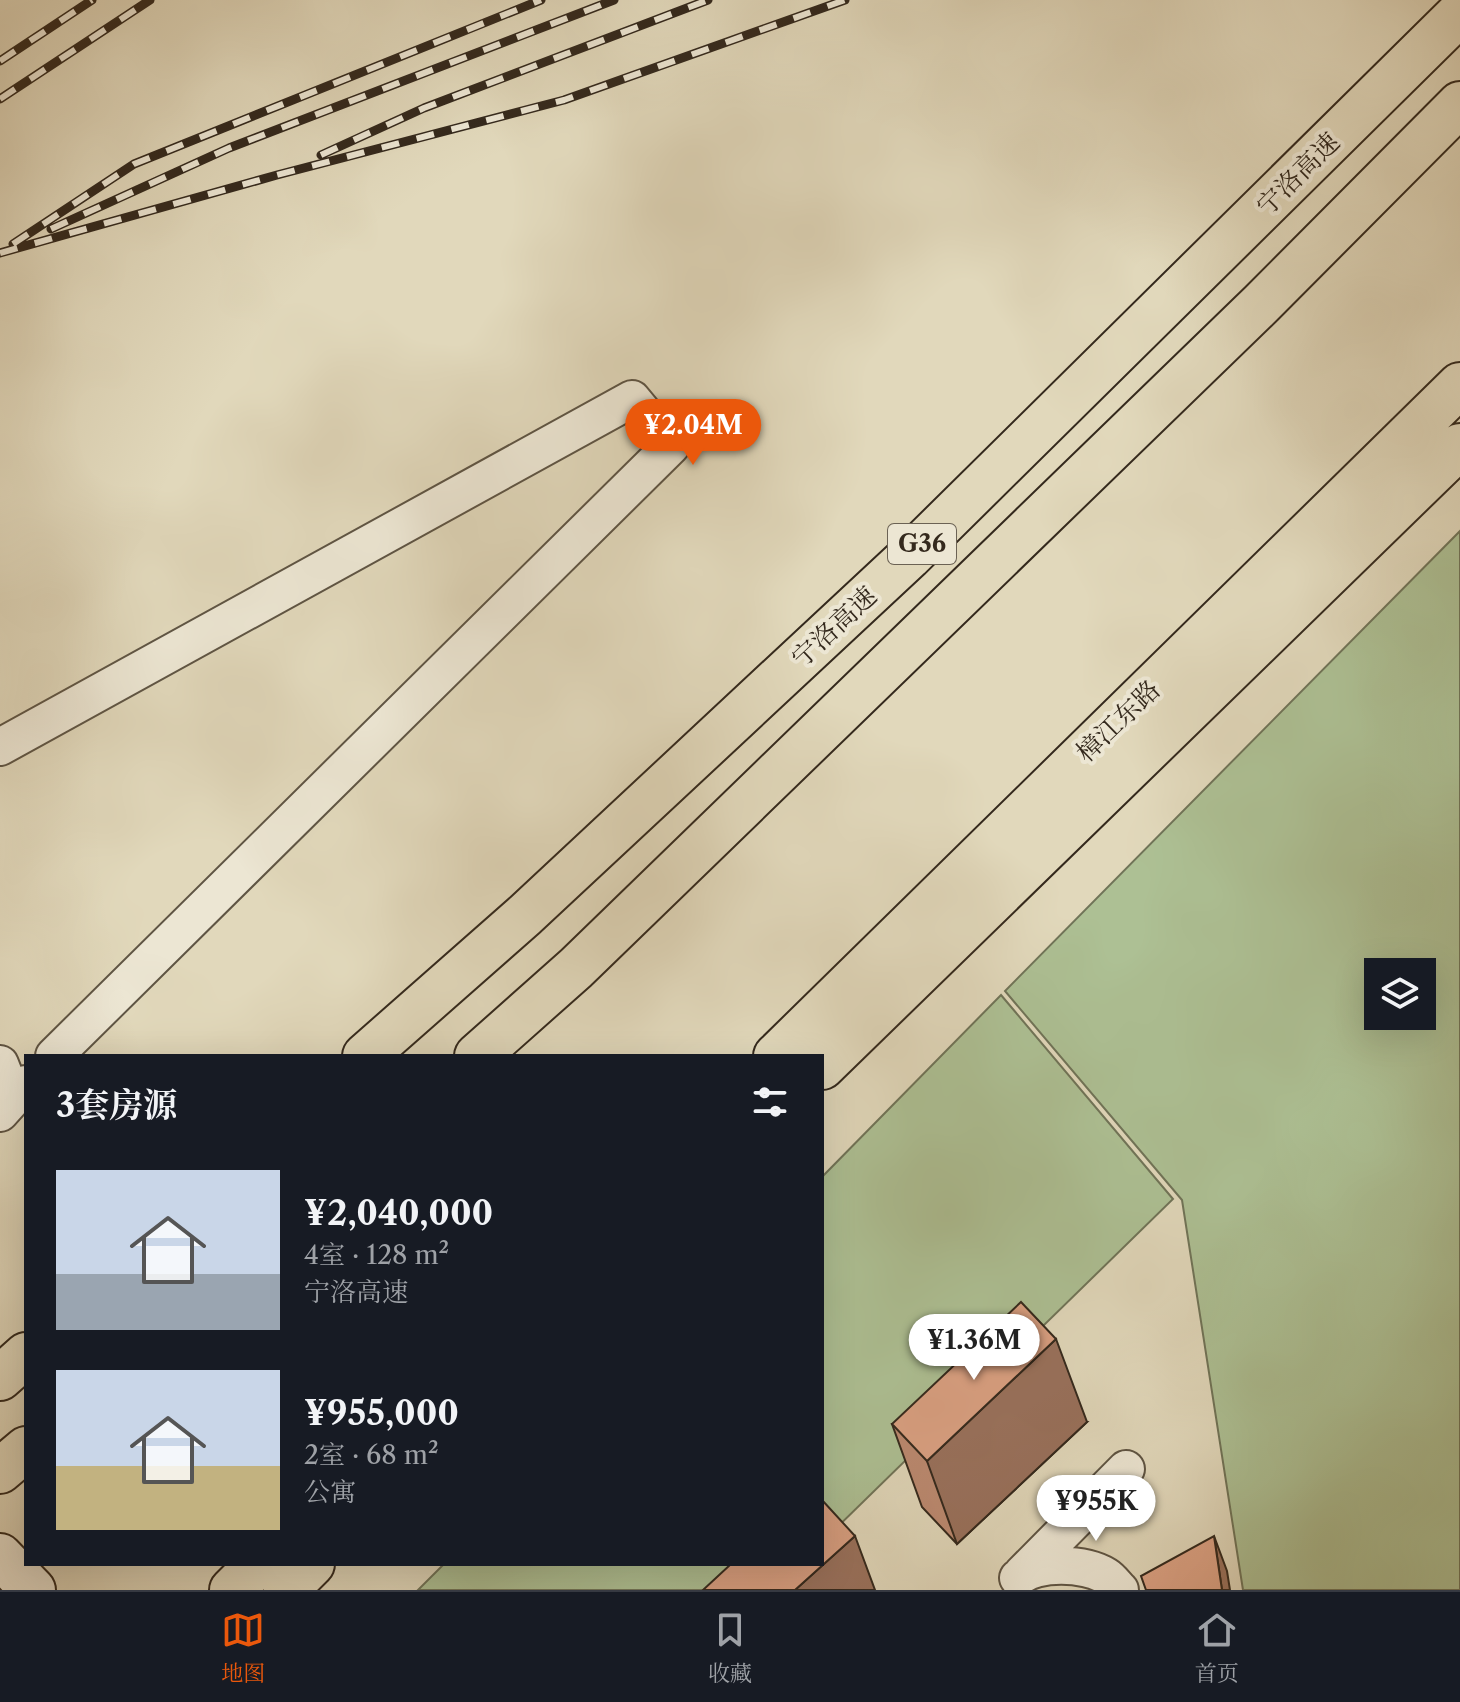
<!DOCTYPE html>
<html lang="zh">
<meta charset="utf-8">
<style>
:root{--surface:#171b24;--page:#20242c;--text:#f1f3f6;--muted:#9ea1a6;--line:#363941;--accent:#ea580c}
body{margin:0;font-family:"Libre Caslon Text","Noto Serif SC",serif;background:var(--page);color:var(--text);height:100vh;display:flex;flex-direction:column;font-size:30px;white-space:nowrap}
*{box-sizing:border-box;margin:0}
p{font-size:26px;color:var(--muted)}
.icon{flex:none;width:44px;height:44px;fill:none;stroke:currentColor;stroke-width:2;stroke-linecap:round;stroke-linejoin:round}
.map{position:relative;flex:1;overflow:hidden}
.side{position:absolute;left:24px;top:1054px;width:800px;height:512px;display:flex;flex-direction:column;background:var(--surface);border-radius:0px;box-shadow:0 8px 32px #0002}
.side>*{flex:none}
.buttons{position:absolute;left:1364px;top:958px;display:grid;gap:16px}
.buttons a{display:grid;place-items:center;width:72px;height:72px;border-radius:0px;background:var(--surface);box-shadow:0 8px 32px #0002;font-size:40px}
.price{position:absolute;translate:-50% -68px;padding:0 18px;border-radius:28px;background:#fff;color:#222;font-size:26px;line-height:52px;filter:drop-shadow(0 2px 4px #0008)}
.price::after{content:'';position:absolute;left:50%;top:48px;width:24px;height:18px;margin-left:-12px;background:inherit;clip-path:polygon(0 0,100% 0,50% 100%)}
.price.on{background:var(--accent);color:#fff}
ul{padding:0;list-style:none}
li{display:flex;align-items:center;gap:24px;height:200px;padding:0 32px}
li span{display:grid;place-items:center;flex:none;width:224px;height:160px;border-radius:0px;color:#555}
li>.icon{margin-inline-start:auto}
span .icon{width:96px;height:96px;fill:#fffc;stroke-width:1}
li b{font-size:34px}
h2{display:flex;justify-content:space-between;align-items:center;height:96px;padding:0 32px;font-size:34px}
.menu{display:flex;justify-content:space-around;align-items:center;height:112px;border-top:2px solid var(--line);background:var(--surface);font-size:22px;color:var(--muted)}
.menu a{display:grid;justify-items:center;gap:4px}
.menu .on{color:var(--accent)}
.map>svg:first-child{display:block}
.green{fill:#adc094;stroke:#707458;stroke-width:2;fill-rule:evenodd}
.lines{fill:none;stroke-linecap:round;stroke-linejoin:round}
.minor-casing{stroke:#5f5544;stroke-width:40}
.secondary-casing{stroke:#34291d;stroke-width:48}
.primary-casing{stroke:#34291d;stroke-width:48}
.motorway-casing{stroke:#34291d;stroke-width:48}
.minor{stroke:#ece6d3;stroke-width:36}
.secondary{stroke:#ece6d3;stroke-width:44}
.primary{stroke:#e1d8bb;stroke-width:44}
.motorway{stroke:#e1d8bb;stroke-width:44}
.rail-casing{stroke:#34291d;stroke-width:9}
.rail{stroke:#ece6d3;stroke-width:6;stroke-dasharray:18;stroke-linecap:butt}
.wall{fill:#bc8a71;stroke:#34291d;stroke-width:2}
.shaded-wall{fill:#99715c;stroke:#34291d;stroke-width:2}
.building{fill:#dba183;stroke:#34291d;stroke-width:2}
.labels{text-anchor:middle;stroke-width:8;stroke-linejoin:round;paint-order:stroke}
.shield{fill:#ece6d3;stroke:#6b6254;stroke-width:2}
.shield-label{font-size:24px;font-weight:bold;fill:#34291d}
.street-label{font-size:26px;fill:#34291d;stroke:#ece6d3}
</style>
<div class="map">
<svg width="1460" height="1590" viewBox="0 0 1460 1590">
<rect width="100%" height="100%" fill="#e1d8bb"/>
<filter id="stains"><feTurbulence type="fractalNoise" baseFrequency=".0025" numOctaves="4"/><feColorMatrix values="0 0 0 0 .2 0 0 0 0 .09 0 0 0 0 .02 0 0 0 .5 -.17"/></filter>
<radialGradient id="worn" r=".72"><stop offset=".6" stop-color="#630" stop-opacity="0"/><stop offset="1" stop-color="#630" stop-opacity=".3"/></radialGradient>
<path class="green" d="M 1460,531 L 1460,1590 L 1243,1590 L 1182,1200 L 1005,991 ZM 1422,972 L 1422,1016 L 1378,1016 L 1378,972 Z
M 1001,995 L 1173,1199 L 822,1542 L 822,1177 Z
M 444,1564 L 799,1564 L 773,1590 L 418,1590 Z"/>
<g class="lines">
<defs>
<path id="minor" d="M 0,747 L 632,399 L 671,446 L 54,1056
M 0,1064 L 13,1097
M 0,1113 L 26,1084
M 1022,1574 L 1126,1469
M 1018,1578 C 1037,1561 1085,1563 1106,1576 C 1111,1579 1116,1586 1120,1590"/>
<path id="secondary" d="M 0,1556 L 33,1590"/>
<path id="primary" d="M 776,1056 L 1460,385
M 822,1067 L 1460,446
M 232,1590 L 258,1564
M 286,1590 L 312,1564"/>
<path id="motorway" d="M 365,1056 L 525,915 L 909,557 L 1460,13
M 477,1056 L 576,968 L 1262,303 L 1460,104
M 0,1378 L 26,1355
M 0,1471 L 26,1449"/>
</defs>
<use href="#minor" class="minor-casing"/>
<use href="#secondary" class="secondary-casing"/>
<use href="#primary" class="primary-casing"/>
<use href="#motorway" class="motorway-casing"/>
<use href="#minor" class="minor"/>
<use href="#secondary" class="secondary"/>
<use href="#primary" class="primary"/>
<use href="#motorway" class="motorway"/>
<defs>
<path id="rail" d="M 0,61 L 92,0
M 0,99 L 150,0
M 321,155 L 424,108 L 708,0
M 51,229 L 229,148 L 614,0
M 13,244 L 134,164 L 541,0
M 0,253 L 277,175 L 564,100 L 845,0"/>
</defs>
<use href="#rail" class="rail-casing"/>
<use href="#rail" class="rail"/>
</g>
<path class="wall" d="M 1087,1422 L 957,1544 L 922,1507 L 892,1424 Z"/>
<path class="shaded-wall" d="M 1056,1339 L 1087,1422 L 957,1544 L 927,1461 Z
M 855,1536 L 875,1590 L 795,1590 Z
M 1214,1536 L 1227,1571 L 1230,1590 L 1222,1590 Z"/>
<path class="building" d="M 1021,1302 L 1056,1339 L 927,1461 L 892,1424 Z
M 822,1500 L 855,1536 L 795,1590 L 703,1590 L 731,1564 L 822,1564 Z
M 1214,1536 L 1222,1590 L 1146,1590 L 1141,1576 Z"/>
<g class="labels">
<rect class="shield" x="888" y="524" width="68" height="40" rx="6"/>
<g class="shield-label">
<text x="922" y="552">G36</text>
</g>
<g class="street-label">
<text transform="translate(1298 174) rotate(-45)" y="9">宁洛高速</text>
<text transform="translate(834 627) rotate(-43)" y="9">宁洛高速</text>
<text transform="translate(1118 721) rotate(-44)" y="9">樟江东路</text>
</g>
</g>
<rect width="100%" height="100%" filter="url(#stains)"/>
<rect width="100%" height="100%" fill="url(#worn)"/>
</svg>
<div class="buttons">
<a><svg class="icon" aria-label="layers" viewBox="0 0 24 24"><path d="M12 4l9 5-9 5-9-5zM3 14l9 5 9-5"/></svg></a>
</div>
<b class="price on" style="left:693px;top:467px">¥2.04M</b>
<b class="price" style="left:974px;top:1382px">¥1.36M</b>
<b class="price" style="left:1096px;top:1543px">¥955K</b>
<section class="side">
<h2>3套房源<svg class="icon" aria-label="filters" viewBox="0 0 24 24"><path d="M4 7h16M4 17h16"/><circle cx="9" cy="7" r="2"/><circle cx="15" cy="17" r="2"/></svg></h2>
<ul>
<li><span style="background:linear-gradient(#c9d6e8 65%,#9aa5b1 0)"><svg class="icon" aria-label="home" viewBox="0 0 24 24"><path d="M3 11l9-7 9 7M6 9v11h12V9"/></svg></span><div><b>¥2,040,000</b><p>4室 · 128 m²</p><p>宁洛高速</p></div></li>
<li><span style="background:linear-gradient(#c9d6e8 60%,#c2b280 0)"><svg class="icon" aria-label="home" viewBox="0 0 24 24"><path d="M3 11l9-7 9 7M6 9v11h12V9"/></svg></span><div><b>¥955,000</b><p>2室 · 68 m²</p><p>公寓</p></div></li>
</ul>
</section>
</div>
<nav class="menu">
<a class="on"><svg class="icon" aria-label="map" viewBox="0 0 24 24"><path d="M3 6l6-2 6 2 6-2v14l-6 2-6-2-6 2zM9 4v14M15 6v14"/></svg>地图</a>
<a><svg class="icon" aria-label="saved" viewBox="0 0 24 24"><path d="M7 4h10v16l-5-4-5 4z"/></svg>收藏</a>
<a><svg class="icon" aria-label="home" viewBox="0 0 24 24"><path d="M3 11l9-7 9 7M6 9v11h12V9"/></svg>首页</a>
</nav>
